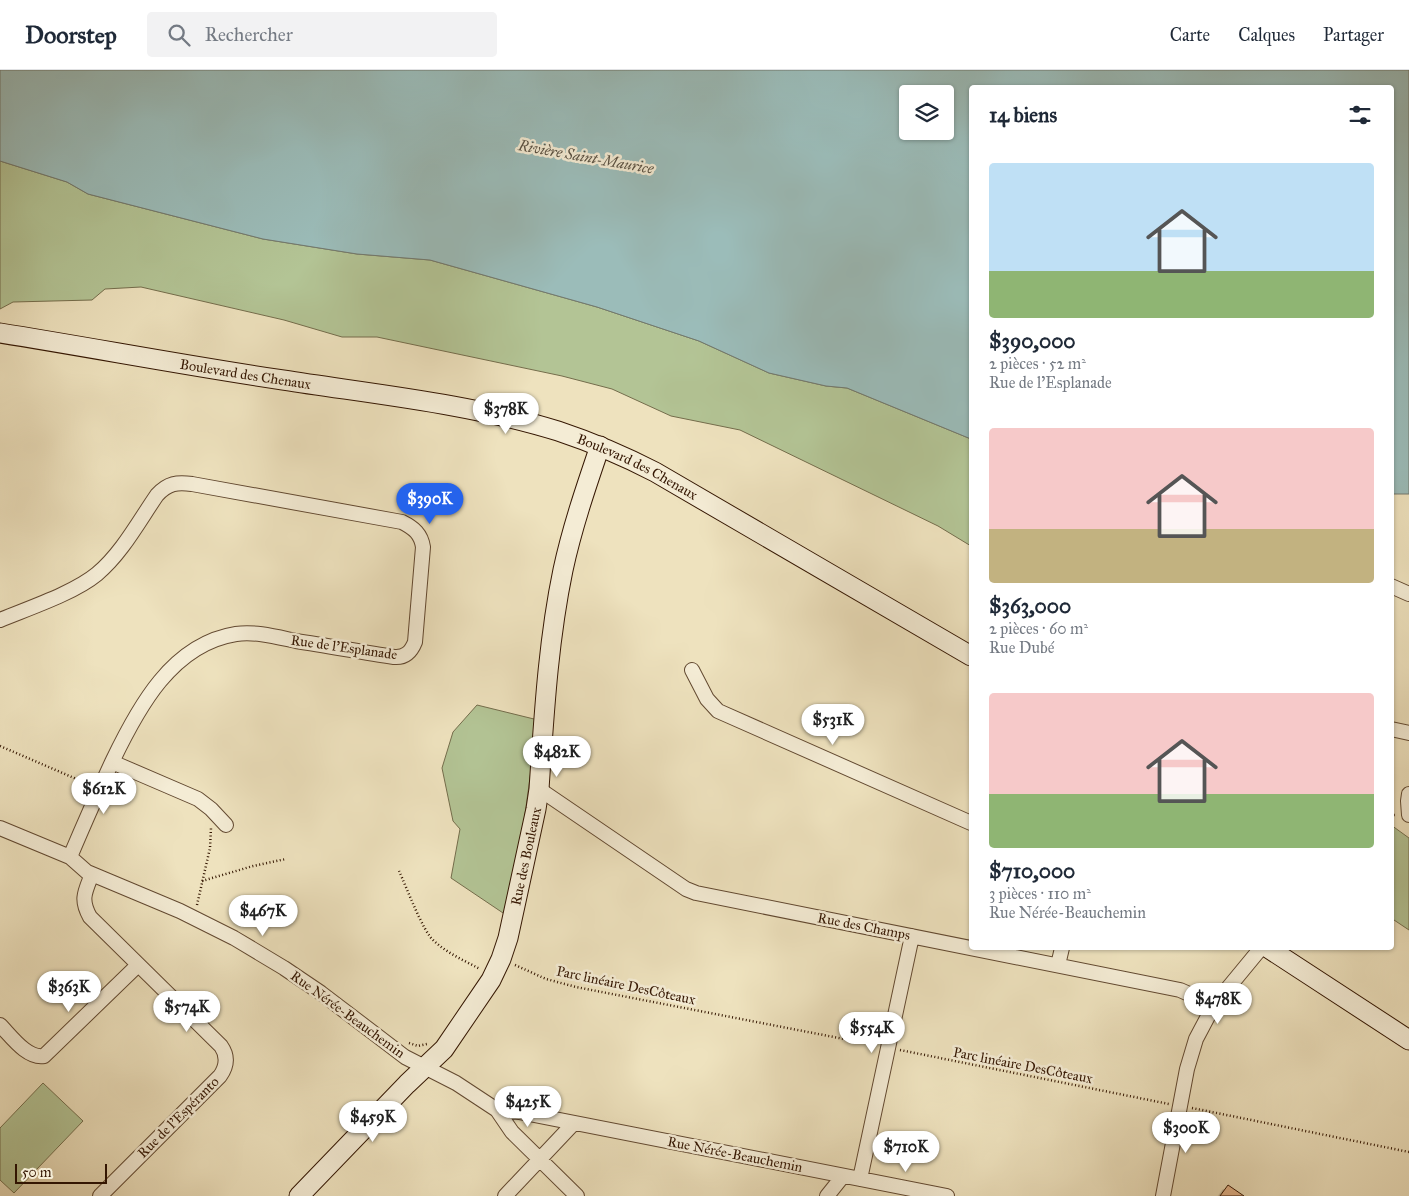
<!DOCTYPE html>
<html lang="fr">
<meta charset="utf-8">
<style>
:root{--surface:#fff;--page:#f2f2f3;--text:#1f2937;--muted:#747a83;--line:#e0e1e3;--accent:#2563eb}
body{margin:0;font-family:"IM FELL Great Primer",serif;background:var(--page);color:var(--text);height:100vh;display:flex;flex-direction:column;font-size:19px;white-space:nowrap}
*{box-sizing:border-box;margin:0}
p{font-size:16px;color:var(--muted)}
.icon{flex:none;width:28px;height:28px;fill:none;stroke:currentColor;stroke-width:2;stroke-linecap:round;stroke-linejoin:round}
.map{position:relative;flex:1;overflow:hidden}
.sheet{position:absolute;left:969px;top:15px;width:425px;height:865px;display:flex;flex-direction:column;background:var(--surface);border-radius:5px;box-shadow:0 1px 4px #0004}
.sheet>*{flex:none}
.buttons{position:absolute;left:899px;top:15px;display:grid;gap:10px}
.buttons a{display:grid;place-items:center;width:55px;height:55px;border-radius:5px;background:var(--surface);box-shadow:0 1px 4px #0004;font-size:25px}
.scale{position:absolute;left:15px;bottom:12px;width:92px;box-sizing:border-box;padding-left:5px;border:2px solid #341602;border-top:0;font-size:14px;line-height:18px;white-space:nowrap;color:#341602;-webkit-text-stroke:4px #f4ecd5;paint-order:stroke}
.price{position:absolute;translate:-50% -42px;padding:0 11px;border-radius:18px;background:#fff;color:#222;font-size:16px;line-height:32px;filter:drop-shadow(0 1px 2px #0008)}
.price::after{content:'';position:absolute;left:50%;top:30px;width:15px;height:11px;margin-left:-8px;background:inherit;clip-path:polygon(0 0,100% 0,50% 100%)}
.price.selected{background:var(--accent);color:#fff}
ul{padding:0;list-style:none}
li{display:grid;align-content:center;gap:10px;height:265px;padding:0 20px}
li span{display:grid;place-items:center;height:155px;border-radius:5px;color:#555}
li>.icon{margin-inline-start:auto}
span .icon{width:90px;height:90px;fill:#fffc;stroke-width:1}
li b{font-size:21px}
h2{display:flex;justify-content:space-between;align-items:center;height:60px;padding:0 20px;font-size:21px}
header{display:flex;align-items:center;gap:30px;box-sizing:border-box;height:70px;padding:0 25px;background:var(--surface);border-bottom:1px solid var(--line)}
header strong{font-size:24px}
nav{display:flex;gap:28px;margin-inline-start:auto;font-size:18px}
.search{width:350px;height:45px;background:var(--page);display:flex;align-items:center;gap:12px;box-sizing:border-box;padding:0 18px;border-radius:5px;color:var(--muted);font-size:19px}
.map>svg:first-child{display:block}
.green{fill:#b3c495;stroke:#746d4c}
.water{fill:#9bbcb9;stroke:#727a70;fill-rule:evenodd}
.building{fill:#e6b68d;stroke:#341602;filter:url(#shadow)}
.lines{fill:none;stroke-linecap:round;stroke-linejoin:round}
.street-casing{stroke:#624931;stroke-width:16}
.secondary-casing{stroke:#341602;stroke-width:21}
.path{stroke:#341602;stroke-width:2.5;stroke-dasharray:1 2.5;stroke-linecap:butt}
.street{stroke:#f4ecd5;stroke-width:14}
.secondary{stroke:#f4ecd5;stroke-width:19}
.labels{text-anchor:middle;stroke-width:5;stroke-linejoin:round;paint-order:stroke}
.street-label{font-size:14px;fill:#341602;stroke:#f4ecd5}
.water-label{font-size:15px;font-style:italic;fill:#585042;stroke:#f4ecd5}
</style>
<header>
<strong>Doorstep</strong>
<div class="search"><svg class="icon" aria-label="search" viewBox="0 0 24 24"><circle cx="10" cy="10" r="6"/><path d="M15 15l6 6"/></svg>Rechercher</div>
<nav><a>Carte</a><a>Calques</a><a>Partager</a></nav>
</header>
<div class="map">
<svg width="1409" height="1126" viewBox="0 0 1409 1126">
<defs>
<filter id="shadow"><feDropShadow dx="-4.5" dy="4.5" stdDeviation="0" flood-color="#0004"/></filter>
</defs>
<rect width="100%" height="100%" fill="#eee2be"/>
<filter id="stains"><feTurbulence type="fractalNoise" baseFrequency=".004" numOctaves="4"/><feColorMatrix values="0 0 0 0 .2 0 0 0 0 .09 0 0 0 0 .02 0 0 0 .5 -.17"/></filter>
<radialGradient id="worn" r=".72"><stop offset=".6" stop-color="#630" stop-opacity="0"/><stop offset="1" stop-color="#630" stop-opacity=".3"/></radialGradient>
<path class="green" d="M 0,91 L 67,112 L 88,124 L 263,169 L 357,184 L 430,190 L 597,237 L 699,271 L 769,303 L 826,316 L 847,318 L 971,369 L 971,476 L 938,456 L 740,360 L 671,346 L 612,319 L 562,306 L 377,267 L 342,267 L 284,250 L 141,217 L 105,219 L 92,230 L 13,232 L 0,239 Z
M 477,635 L 538,650 L 517,802 L 509,847 L 451,808 L 460,759 L 453,751 L 442,698 L 453,662 Z
M 1391,755 L 1409,768 L 1409,860 L 1391,848 Z
M 43,1013 L 83,1051 L 14,1123 L 0,1110 L 0,1058 Z"/>
<path class="water" d="M 0,0 L 1409,0 L 1409,424 L 1391,424 L 1391,18 L 971,18 L 971,369 L 847,318 L 826,316 L 769,303 L 699,271 L 597,237 L 430,190 L 357,184 L 263,169 L 88,124 L 67,112 L 0,91 ZM 908,24 L 945,24 L 945,61 L 908,61 Z"/>
<path class="building" d="M 1228,1115 L 1244,1126 L 1220,1126 Z"/>
<g class="lines">
<defs>
<path id="street" d="M 1391,516 L 1409,524
M 0,550 C 29,538 74,523 97,504 C 122,483 139,451 157,425 C 168,413 177,412 192,414 L 402,452 C 414,458 421,464 423,477 L 415,572 C 411,582 405,588 394,587 C 361,582 329,576 296,571 C 277,567 255,561 236,564 C 172,574 138,638 113,690 C 98,722 84,754 70,787
M 692,600 L 707,629 L 718,641 L 971,753
M 1391,659 L 1409,663
M 112,692 L 198,729 L 211,739 L 226,755
M 539,719 L 686,819 L 696,823 L 1180,920 L 1214,935
M 1409,724 L 1408,731 L 1409,745
M 0,758 L 70,787 L 87,802 L 180,841 L 234,868 L 284,898 L 321,923 L 405,987 L 456,1013 L 497,1040 L 519,1042 L 947,1126
M 92,804 C 85,822 80,829 90,847 L 221,976 C 228,986 227,996 220,1006 L 100,1126
M 1058,895 L 1062,878
M 0,955 C 11,966 27,989 44,986 L 138,895
M 497,1040 L 512,1062 L 577,1126
M 860,1109 L 912,866
M 505,1126 L 574,1053
M 827,1126 L 843,1106
M 1163,1126 L 1187,999 L 1196,969 L 1214,935 L 1261,878"/>
<g id="secondary">
<path id="s1" d="M 0,263 C 94,278 188,296 283,310 C 372,324 472,334 558,361 C 591,372 624,386 655,402 L 971,586"/>
<path d="M 1268,878 L 1409,970"/>
<path id="s2" d="M 299,1126 L 407,1014 L 444,979 L 491,910 L 501,889 L 508,868 L 536,739 L 539,719 C 544,646 548,572 563,500 C 572,458 586,417 600,376"/>
</g>
</defs>
<use href="#street" class="street-casing"/>
<use href="#secondary" class="secondary-casing"/>
<path class="path" d="M 0,676 L 88,714
M 1391,747 L 1393,745 L 1397,745
M 399,801 C 406,816 423,862 434,871 C 447,883 465,891 480,899
M 202,811 L 253,796 L 286,789
M 197,835 L 210,778 L 211,758
M 515,895 L 546,909 L 576,917 L 875,975
M 409,973 L 418,976 L 427,974
M 900,980 L 1169,1034
M 1192,1038 L 1409,1082"/>
<use href="#street" class="street"/>
<use href="#secondary" class="secondary"/>
</g>
<g class="labels">
<g class="street-label">
<text dy="5" stroke="none"><textPath href="#s1" startOffset="249">Boulevard des Chenaux</textPath></text>
<text dy="5" stroke="none"><textPath href="#s1" startOffset="654">Boulevard des Chenaux</textPath></text>
<text transform="translate(344 577) rotate(8)" y="5">Rue de l'Esplanade</text>
<text dy="5" stroke="none"><textPath href="#s2" startOffset="419">Rue des Bouleaux</textPath></text>
<text transform="translate(864 856) rotate(11)" y="5">Rue des Champs</text>
<text transform="translate(626 915) rotate(12)" y="5">Parc linéaire DesCôteaux</text>
<text transform="translate(348 944) rotate(36)" y="5">Rue Nérée-Beauchemin</text>
<text transform="translate(1023 995) rotate(11)" y="5">Parc linéaire DesCôteaux</text>
<text transform="translate(178 1047) rotate(-45)" y="5">Rue de l'Espéranto</text>
<text transform="translate(735 1084) rotate(11)" y="5">Rue Nérée-Beauchemin</text>
</g>
<g class="water-label">
<text transform="translate(586 87) rotate(10)" y="5">Rivière Saint-Maurice</text>
</g>
</g>
<rect width="100%" height="100%" filter="url(#stains)"/>
<rect width="100%" height="100%" fill="url(#worn)"/>
</svg>
<div class="buttons">
<a><svg class="icon" aria-label="layers" viewBox="0 0 24 24"><path d="M12 4l9 5-9 5-9-5zM3 14l9 5 9-5"/></svg></a>
</div>
<div class="scale">50 m</div>
<b class="price" style="left:506px;top:365px">$378K</b>
<b class="price selected" style="left:430px;top:455px">$390K</b>
<b class="price" style="left:833px;top:676px">$531K</b>
<b class="price" style="left:557px;top:708px">$482K</b>
<b class="price" style="left:104px;top:745px">$612K</b>
<b class="price" style="left:263px;top:867px">$467K</b>
<b class="price" style="left:69px;top:943px">$363K</b>
<b class="price" style="left:1218px;top:955px">$478K</b>
<b class="price" style="left:187px;top:963px">$574K</b>
<b class="price" style="left:872px;top:984px">$554K</b>
<b class="price" style="left:528px;top:1058px">$425K</b>
<b class="price" style="left:373px;top:1073px">$459K</b>
<b class="price" style="left:1186px;top:1084px">$300K</b>
<b class="price" style="left:906px;top:1103px">$710K</b>
<section class="sheet">
<h2>14 biens<svg class="icon" aria-label="filters" viewBox="0 0 24 24"><path d="M4 7h16M4 17h16"/><circle cx="9" cy="7" r="2"/><circle cx="15" cy="17" r="2"/></svg></h2>
<ul>
<li><span style="background:linear-gradient(#bfe0f5 70%,#8fb573 0)"><svg class="icon" aria-label="home" viewBox="0 0 24 24"><path d="M3 11l9-7 9 7M6 9v11h12V9"/></svg></span><div><b>$390,000</b><p>2 pièces · 52 m²</p><p>Rue de l'Esplanade</p></div></li>
<li><span style="background:linear-gradient(#f6c9c9 65%,#c2b280 0)"><svg class="icon" aria-label="home" viewBox="0 0 24 24"><path d="M3 11l9-7 9 7M6 9v11h12V9"/></svg></span><div><b>$363,000</b><p>2 pièces · 60 m²</p><p>Rue Dubé</p></div></li>
<li><span style="background:linear-gradient(#f6c9c9 65%,#8fb573 0)"><svg class="icon" aria-label="home" viewBox="0 0 24 24"><path d="M3 11l9-7 9 7M6 9v11h12V9"/></svg></span><div><b>$710,000</b><p>3 pièces · 110 m²</p><p>Rue Nérée-Beauchemin</p></div></li>
</ul>
</section>
</div>
